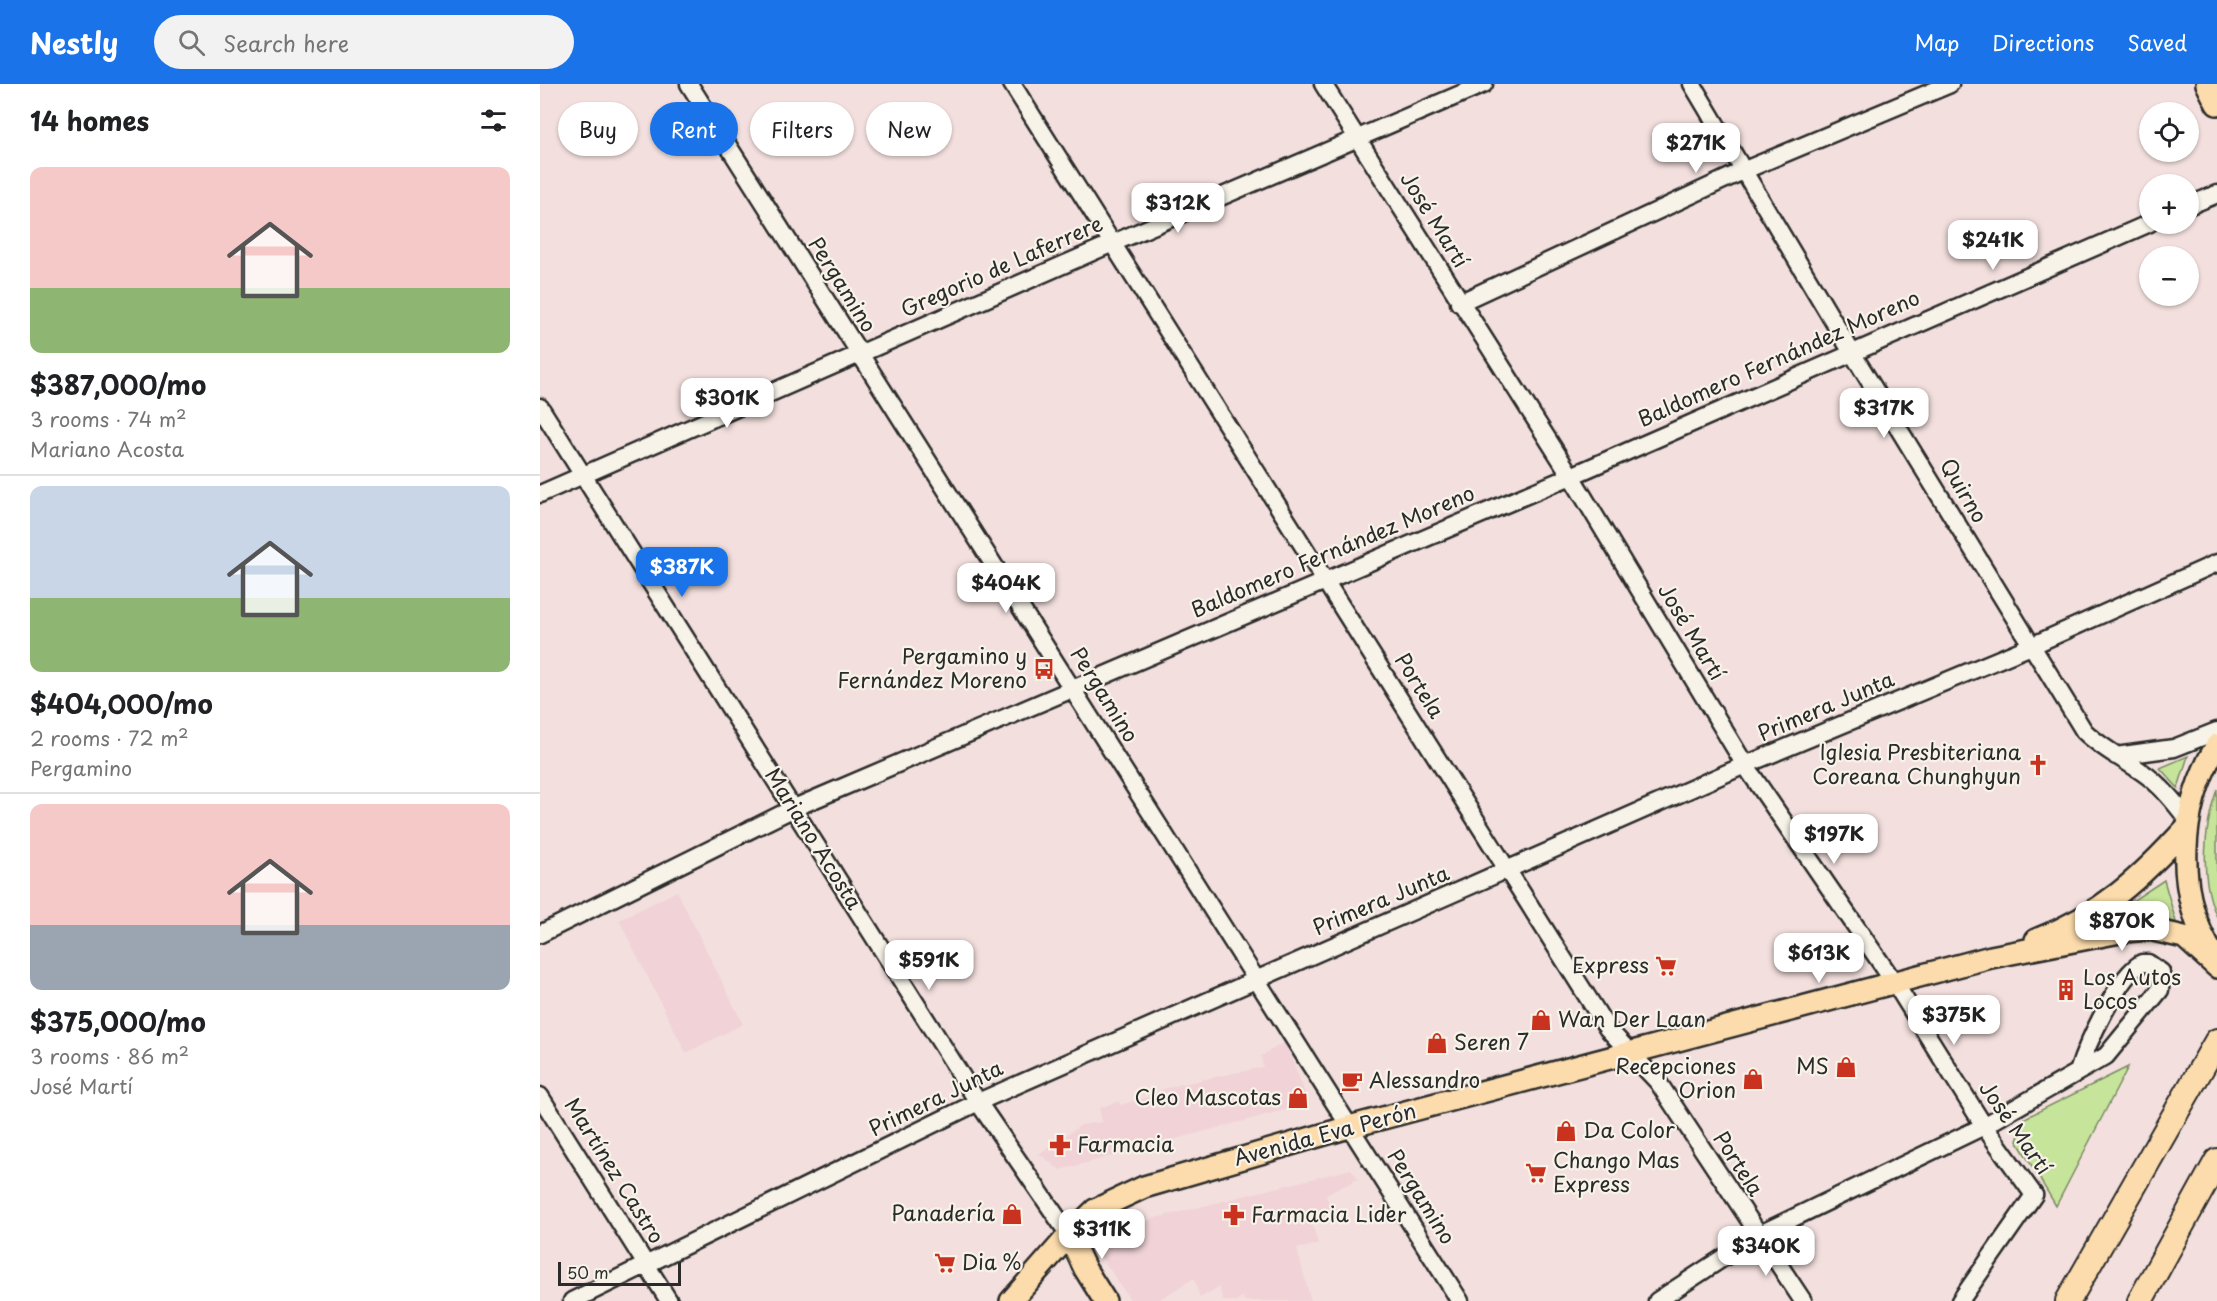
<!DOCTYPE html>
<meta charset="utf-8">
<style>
:root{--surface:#fff;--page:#f2f2f2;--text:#202124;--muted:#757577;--line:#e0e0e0;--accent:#1a73e8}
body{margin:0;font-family:"Playpen Sans",sans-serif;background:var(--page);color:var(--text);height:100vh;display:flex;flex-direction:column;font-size:22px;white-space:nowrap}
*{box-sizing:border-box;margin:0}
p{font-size:20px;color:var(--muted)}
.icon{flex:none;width:33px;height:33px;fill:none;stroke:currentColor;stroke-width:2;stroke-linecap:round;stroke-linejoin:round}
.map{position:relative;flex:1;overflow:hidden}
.details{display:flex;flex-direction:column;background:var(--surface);width:540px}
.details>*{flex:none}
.hud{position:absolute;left:18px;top:18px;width:570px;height:54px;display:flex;gap:12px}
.fabs{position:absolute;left:1599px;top:18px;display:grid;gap:12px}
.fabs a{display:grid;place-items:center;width:60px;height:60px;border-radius:50%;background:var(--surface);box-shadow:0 2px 4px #0004;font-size:30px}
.scale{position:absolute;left:18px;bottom:15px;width:123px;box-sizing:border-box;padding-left:6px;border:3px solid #2b2b2b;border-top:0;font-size:16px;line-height:21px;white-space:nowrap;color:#2b2b2b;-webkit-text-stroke:4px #f7f3e8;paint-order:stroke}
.price{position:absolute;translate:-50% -51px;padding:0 14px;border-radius:12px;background:#fff;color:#222;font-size:20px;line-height:39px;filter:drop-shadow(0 2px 3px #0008)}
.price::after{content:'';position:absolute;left:50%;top:36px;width:18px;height:14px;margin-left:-9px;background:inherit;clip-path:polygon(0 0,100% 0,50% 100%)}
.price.current{background:var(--accent);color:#fff}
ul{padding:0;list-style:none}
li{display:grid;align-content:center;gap:12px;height:318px;padding:0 30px}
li+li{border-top:2px solid var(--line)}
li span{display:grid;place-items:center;height:186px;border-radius:12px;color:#555}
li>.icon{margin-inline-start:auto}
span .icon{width:108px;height:108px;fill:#fffc;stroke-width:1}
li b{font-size:26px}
h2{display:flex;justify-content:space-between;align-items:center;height:72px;padding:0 30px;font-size:26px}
.chip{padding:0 21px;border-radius:27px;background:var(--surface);box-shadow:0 2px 4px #0004;font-size:21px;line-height:54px}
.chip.current{background:var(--accent);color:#fff}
header{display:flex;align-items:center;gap:36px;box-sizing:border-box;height:84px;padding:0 30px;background:var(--accent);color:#fff}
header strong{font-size:28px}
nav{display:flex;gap:33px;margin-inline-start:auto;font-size:21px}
.search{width:420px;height:54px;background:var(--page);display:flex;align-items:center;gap:15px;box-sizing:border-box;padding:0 21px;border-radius:33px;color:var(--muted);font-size:22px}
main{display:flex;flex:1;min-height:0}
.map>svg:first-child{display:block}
.built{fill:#f0d2d7}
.green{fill:#c7e49b;stroke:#798863;stroke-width:1.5}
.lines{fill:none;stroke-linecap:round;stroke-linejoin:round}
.minor-casing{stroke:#2b2b2b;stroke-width:21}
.major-casing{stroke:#2b2b2b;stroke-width:26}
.highway-casing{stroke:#2b2b2b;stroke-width:28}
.minor{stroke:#f7f3e8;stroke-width:16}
.major{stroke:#fcdcac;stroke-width:21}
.highway{stroke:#fcdcac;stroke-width:24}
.labels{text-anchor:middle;stroke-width:4.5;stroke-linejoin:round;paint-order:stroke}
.street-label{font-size:21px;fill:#2b2b2b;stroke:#f7f3e8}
.poi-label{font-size:21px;fill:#2b2b2b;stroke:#f7f3e8;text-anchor:start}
</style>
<header>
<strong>Nestly</strong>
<div class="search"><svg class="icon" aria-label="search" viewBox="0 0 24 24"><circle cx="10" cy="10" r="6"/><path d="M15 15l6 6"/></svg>Search here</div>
<nav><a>Map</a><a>Directions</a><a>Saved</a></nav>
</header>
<main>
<section class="details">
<h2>14 homes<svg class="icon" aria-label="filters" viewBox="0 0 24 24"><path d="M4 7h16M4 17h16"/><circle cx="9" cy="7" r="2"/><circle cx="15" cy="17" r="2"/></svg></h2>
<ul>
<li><span style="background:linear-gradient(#f6c9c9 65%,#8fb573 0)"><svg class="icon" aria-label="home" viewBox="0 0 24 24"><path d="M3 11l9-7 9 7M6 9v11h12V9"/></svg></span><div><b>$387,000/mo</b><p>3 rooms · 74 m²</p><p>Mariano Acosta</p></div></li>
<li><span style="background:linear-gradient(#c9d6e8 60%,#8fb573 0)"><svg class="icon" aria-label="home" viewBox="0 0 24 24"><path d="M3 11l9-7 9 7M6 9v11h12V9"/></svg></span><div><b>$404,000/mo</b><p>2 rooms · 72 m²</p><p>Pergamino</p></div></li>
<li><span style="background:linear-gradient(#f6c9c9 65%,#9aa5b1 0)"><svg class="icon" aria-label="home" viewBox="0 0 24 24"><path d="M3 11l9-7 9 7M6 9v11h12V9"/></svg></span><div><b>$375,000/mo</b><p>3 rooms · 86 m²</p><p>José Martí</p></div></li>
</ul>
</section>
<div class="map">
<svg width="1677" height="1217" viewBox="0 0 1677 1217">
<rect width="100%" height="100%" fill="#f3e0de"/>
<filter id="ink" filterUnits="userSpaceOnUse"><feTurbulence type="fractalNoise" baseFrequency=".0167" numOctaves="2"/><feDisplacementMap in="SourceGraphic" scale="12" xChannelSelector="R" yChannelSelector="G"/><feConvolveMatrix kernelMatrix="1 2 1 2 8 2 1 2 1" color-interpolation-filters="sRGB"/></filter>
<g filter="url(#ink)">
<path class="built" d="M 137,807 L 203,940 L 146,969 L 79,836 Z
M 745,958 L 765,1009 L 760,1022 L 520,1086 L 499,1070 L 541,1041 L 562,1038 L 559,1024 L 579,1017 L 580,1021 L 620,1010 L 620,1006 L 642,1000 L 723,983 L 721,972 Z
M 811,1085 L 818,1095 L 786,1111 L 792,1129 L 771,1136 L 778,1160 L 757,1165 L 771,1217 L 704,1217 L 703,1212 L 696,1217 L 683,1217 L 679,1203 L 660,1214 L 654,1194 L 617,1217 L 591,1217 L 559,1170 L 564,1147 Z"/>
<path class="green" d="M 1648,672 L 1638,704 L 1620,684 Z
M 1677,705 L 1677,833 C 1659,795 1664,743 1677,705 Z
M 1624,796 L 1636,838 L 1584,838 L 1574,834 L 1580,825 Z
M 1588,983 L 1516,1122 L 1477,1057 L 1485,1034 Z"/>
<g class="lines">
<defs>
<path id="minor" d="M 149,0 L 920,1217
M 472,0 L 1067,944 L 1118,998 L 1263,1217
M 783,0 L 1031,392 L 1205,681 L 1356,901 L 1444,1042 L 1494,1111 L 1420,1217
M 1152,0 L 1311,267 L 1544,647 C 1561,664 1582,674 1602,688 C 1621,701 1635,719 1648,736
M 1648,122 L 1677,110
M 919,219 L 1205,86 L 1410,0
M 0,323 L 438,1018 L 529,1151
M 0,410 L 573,159 L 944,0
M 1576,672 L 1634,664 L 1677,647
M 0,850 L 254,724 L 1031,392 L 1610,139
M 0,1012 L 129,1217
M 32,1217 L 438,1018 L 1205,681 L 1491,562 L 1677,479
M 1117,1217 L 1218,1151 L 1444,1042 L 1566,972 L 1620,906 L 1621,888 L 1608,879 L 1602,879 C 1578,891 1546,962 1538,988"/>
<path id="major" d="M 1667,0 L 1677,20
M 1496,856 C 1561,831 1601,794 1647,743
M 1674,872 C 1633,809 1639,724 1677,661
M 529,1151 L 545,1185 L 565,1217
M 471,1217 L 529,1151 L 555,1126 L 604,1103 L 809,1043 L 1451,873 L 1585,847 L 1609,845 L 1644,853 L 1677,883"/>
<path id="highway" d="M 1528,1217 L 1677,957
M 1600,1217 L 1677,1077"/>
</defs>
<use href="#minor" class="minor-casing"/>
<use href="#major" class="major-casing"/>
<use href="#highway" class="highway-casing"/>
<use href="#minor" class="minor"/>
<use href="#major" class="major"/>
<use href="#highway" class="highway"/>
</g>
</g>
<defs>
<symbol id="bus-bare" viewBox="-9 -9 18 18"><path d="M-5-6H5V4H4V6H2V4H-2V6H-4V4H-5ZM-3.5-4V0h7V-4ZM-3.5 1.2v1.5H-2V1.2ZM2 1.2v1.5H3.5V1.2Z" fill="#c8321e" stroke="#f7f3e8" stroke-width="2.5" paint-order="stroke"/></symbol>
<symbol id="church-bare" viewBox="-9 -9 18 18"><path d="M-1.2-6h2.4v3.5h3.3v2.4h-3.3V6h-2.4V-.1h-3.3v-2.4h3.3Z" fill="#c8321e" stroke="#f7f3e8" stroke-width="2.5" paint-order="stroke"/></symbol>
<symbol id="supermarket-bare" viewBox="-9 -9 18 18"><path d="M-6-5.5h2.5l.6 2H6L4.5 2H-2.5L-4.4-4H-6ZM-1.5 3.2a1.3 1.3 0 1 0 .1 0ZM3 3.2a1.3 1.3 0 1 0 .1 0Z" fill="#c8321e" stroke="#f7f3e8" stroke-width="2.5" paint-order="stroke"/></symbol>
<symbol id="building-bare" viewBox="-9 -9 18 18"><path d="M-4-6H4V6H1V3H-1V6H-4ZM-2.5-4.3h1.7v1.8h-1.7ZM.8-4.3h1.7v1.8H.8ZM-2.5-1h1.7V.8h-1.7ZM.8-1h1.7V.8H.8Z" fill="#c8321e" stroke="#f7f3e8" stroke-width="2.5" paint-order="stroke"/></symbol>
<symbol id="shop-bare" viewBox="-9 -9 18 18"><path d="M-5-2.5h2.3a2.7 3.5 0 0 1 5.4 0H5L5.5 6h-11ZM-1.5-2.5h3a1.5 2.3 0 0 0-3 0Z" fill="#c8321e" stroke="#f7f3e8" stroke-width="2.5" paint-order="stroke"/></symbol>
<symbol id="cafe-bare" viewBox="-9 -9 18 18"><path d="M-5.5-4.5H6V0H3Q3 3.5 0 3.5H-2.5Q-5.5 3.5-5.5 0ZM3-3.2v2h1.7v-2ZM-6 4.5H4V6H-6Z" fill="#c8321e" stroke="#f7f3e8" stroke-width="2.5" paint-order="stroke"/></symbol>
<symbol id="pharmacy-bare" viewBox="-9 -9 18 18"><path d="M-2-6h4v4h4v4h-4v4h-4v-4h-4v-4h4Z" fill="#c8321e" stroke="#f7f3e8" stroke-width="2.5" paint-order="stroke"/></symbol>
</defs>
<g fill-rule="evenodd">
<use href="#bus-bare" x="489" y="570" width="30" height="30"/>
<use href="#church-bare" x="1483" y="666" width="30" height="30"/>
<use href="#supermarket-bare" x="1111" y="867" width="30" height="30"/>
<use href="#building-bare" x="1511" y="891" width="30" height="30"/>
<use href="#shop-bare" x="986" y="921" width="30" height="30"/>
<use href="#shop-bare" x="882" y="944" width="30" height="30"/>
<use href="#shop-bare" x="1291" y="968" width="30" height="30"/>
<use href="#shop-bare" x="1198" y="980" width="30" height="30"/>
<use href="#cafe-bare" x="797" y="982" width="30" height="30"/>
<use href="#shop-bare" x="743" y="999" width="30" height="30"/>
<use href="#shop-bare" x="1011" y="1032" width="30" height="30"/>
<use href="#pharmacy-bare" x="505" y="1046" width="30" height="30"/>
<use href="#supermarket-bare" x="981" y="1074" width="30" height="30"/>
<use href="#shop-bare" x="457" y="1115" width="30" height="30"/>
<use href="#pharmacy-bare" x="679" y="1116" width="30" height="30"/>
<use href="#supermarket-bare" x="390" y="1164" width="30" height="30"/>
</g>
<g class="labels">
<g class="street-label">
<text transform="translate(894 136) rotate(58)" y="7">José Martí</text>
<text transform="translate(462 183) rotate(-24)" y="7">Gregorio de Laferrere</text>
<text transform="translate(302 201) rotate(58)" y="7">Pergamino</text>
<text transform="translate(1239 275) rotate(-24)" y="7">Baldomero Fernández Moreno</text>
<text transform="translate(1423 407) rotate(59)" y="7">Quirno</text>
<text transform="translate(793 468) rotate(-23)" y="7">Baldomero Fernández Moreno</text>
<text transform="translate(1151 548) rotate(59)" y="7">José Martí</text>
<text transform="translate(879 602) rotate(58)" y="7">Portela</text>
<text transform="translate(564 611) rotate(58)" y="7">Pergamino</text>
<text transform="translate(1286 623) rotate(-23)" y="7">Primera Junta</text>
<text transform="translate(273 755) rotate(58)" y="7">Mariano Acosta</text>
<text transform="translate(841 817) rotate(-23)" y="7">Primera Junta</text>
<text transform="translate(396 1015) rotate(-26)" y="7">Primera Junta</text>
<text transform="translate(1475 1044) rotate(55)" y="7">José Martí</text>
<text transform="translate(785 1051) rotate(-15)" y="7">Avenida Eva Perón</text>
<text transform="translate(1198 1080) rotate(57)" y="7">Portela</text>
<text transform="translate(74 1087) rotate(58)" y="7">Martínez Castro</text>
<text transform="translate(881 1113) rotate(58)" y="7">Pergamino</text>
</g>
<g class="poi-label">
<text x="487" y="580" text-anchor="end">Pergamino y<tspan x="487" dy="24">Fernández Moreno</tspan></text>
<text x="1481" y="676" text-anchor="end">Iglesia Presbiteriana<tspan x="1481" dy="24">Coreana Chunghyun</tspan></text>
<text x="1109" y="889" text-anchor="end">Express</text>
<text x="1543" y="901">Los Autos<tspan x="1543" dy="24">Locos</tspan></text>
<text x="1018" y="943">Wan Der Laan</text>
<text x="914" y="966">Seren 7</text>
<text x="1196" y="990" text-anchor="end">Recepciones<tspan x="1196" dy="24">Orion</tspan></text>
<text x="1289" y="990" text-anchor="end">MS</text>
<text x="829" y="1004">Alessandro</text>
<text x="741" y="1021" text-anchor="end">Cleo Mascotas</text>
<text x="1043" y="1054">Da Color</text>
<text x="537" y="1068">Farmacia</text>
<text x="1013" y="1084">Chango Mas<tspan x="1013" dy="24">Express</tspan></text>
<text x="455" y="1137" text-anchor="end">Panadería</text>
<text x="711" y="1138">Farmacia Lider</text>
<text x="422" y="1186">Dia %</text>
</g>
</g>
</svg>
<div class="fabs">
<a><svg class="icon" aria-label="locate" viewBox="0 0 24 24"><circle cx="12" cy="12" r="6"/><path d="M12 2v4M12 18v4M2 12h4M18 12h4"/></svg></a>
<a>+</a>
<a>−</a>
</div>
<div class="scale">50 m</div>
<b class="price" style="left:1156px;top:90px">$271K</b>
<b class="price" style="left:638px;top:150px">$312K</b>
<b class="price" style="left:1453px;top:187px">$241K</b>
<b class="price" style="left:187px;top:345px">$301K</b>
<b class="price" style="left:1344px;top:355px">$317K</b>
<b class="price current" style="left:142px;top:514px">$387K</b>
<b class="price" style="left:466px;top:530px">$404K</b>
<b class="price" style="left:1294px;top:781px">$197K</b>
<b class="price" style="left:1582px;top:868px">$870K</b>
<b class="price" style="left:1279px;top:900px">$613K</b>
<b class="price" style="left:389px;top:907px">$591K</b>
<b class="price" style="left:1414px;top:962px">$375K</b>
<b class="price" style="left:562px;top:1176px">$311K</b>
<b class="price" style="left:1226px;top:1193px">$340K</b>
<div class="hud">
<a class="chip">Buy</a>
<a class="chip current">Rent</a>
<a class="chip">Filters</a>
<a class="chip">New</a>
</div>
</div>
</main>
